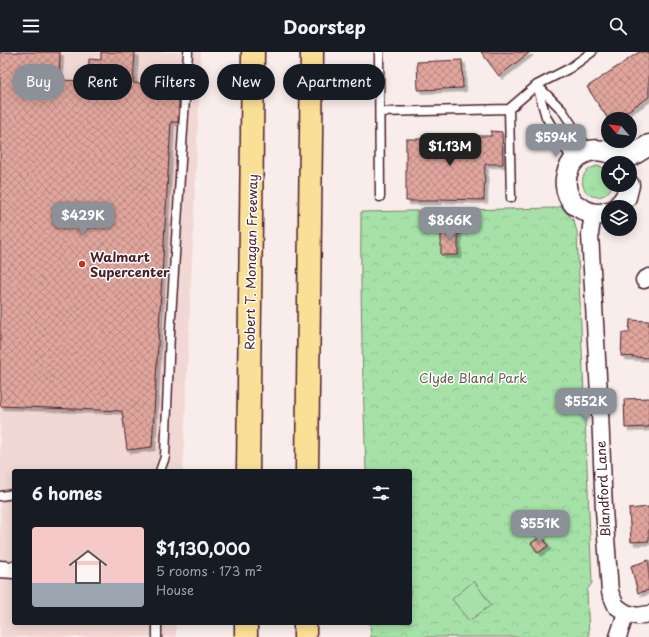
<!DOCTYPE html>
<meta charset="utf-8">
<style>
:root{--surface:#171b24;--page:#242831;--text:#f1f3f6;--muted:#9ea1a6;--line:#363941;--accent:#8c9099}
body{margin:0;font-family:"Playpen Sans",sans-serif;background:var(--page);color:var(--text);height:100vh;display:flex;flex-direction:column;font-size:15px;white-space:nowrap}
*{box-sizing:border-box;margin:0}
p{font-size:13px;color:var(--muted)}
.icon{flex:none;width:22px;height:22px;fill:none;stroke:currentColor;stroke-width:2;stroke-linecap:round;stroke-linejoin:round}
.map{position:relative;flex:1;overflow:hidden}
.panel{position:absolute;left:12px;top:417px;width:400px;height:156px;display:flex;flex-direction:column;background:var(--surface);border-radius:4px;box-shadow:0 2px 10px #0003}
.panel>*{flex:none}
.guide{position:absolute;left:12px;top:12px;width:400px;height:36px;display:flex;gap:8px}
.needle{width:26px;rotate:298deg}
.fabs{position:absolute;left:601px;top:60px;display:grid;gap:8px}
.fabs a{display:grid;place-items:center;width:36px;height:36px;border-radius:50%;background:var(--surface);box-shadow:0 2px 10px #0003;font-size:20px}
.price{position:absolute;translate:-50% -34px;padding:0 9px;border-radius:8px;background:var(--accent);color:#fff;font-size:13px;line-height:26px;filter:drop-shadow(0 1px 2px #0008)}
.price::after{content:'';position:absolute;left:50%;top:24px;width:12px;height:9px;margin-left:-6px;background:inherit;clip-path:polygon(0 0,100% 0,50% 100%)}
.price.current{background:#222;color:#fff}
ul{padding:0;list-style:none}
li{display:flex;align-items:center;gap:12px;height:100px;padding:0 20px}
li+li{border-top:1px solid var(--line)}
li span{display:grid;place-items:center;flex:none;width:112px;height:80px;border-radius:4px;color:#555}
li>.icon{margin-inline-start:auto}
span .icon{width:48px;height:48px;fill:#fffc;stroke-width:1}
li b{font-size:17px}
h2{display:flex;justify-content:space-between;align-items:center;height:48px;padding:0 20px;font-size:17px}
.pill{padding:0 14px;border-radius:18px;background:var(--surface);box-shadow:0 2px 10px #0003;font-size:14px;line-height:36px}
.pill.current{background:var(--accent);color:#fff}
header{display:flex;justify-content:space-between;align-items:center;height:52px;padding:0 20px;background:var(--surface);font-size:18px;font-weight:700}
.map>svg:first-child{display:block}
.built{fill:#f2d8d4}
.grass{fill:url(#grass-tufts);stroke:#78806a}
.park{fill:url(#park-crowns);stroke:#78806a}
.pitch{fill:#a6e2a8;stroke:#78806a}
.building{fill:url(#building-cross-hatch);stroke:#4a1f2b;filter:url(#shadow)}
.lines{fill:none;stroke-linecap:round;stroke-linejoin:round}
.service-casing{stroke:#4a1f2b;stroke-width:11}
.minor-casing{stroke:#4a1f2b;stroke-width:19}
.tertiary-casing{stroke:#4a1f2b;stroke-width:23}
.motorway-casing{stroke:#4a1f2b;stroke-width:25}
.service{stroke:#fff;stroke-width:8}
.minor{stroke:#fff;stroke-width:16}
.tertiary{stroke:#fff;stroke-width:20}
.motorway{stroke:#fadf96;stroke-width:22}
.poi-dot{fill:#c8321e;stroke:#fff;stroke-width:1.5}
.labels{text-anchor:middle;stroke-width:3;stroke-linejoin:round;paint-order:stroke}
.poi-label{font-size:13px;font-weight:bold;fill:#4a1f2b;stroke:#fff;text-anchor:start}
.street-label{font-size:13px;fill:#4a1f2b;stroke:#fff}
.park-label{font-size:13px;fill:#665a50;stroke:#fff}
</style>
<header><svg class="icon" aria-label="menu" viewBox="0 0 24 24"><path d="M4 6h16M4 12h16M4 18h16"/></svg>Doorstep<svg class="icon" aria-label="search" viewBox="0 0 24 24"><circle cx="10" cy="10" r="6"/><path d="M15 15l6 6"/></svg></header>
<div class="map">
<svg width="649" height="585" viewBox="0 0 649 585">
<defs>
<pattern id="grass-tufts" width="24" height="20" patternUnits="userSpaceOnUse"><rect width="24" height="20" fill="#a6e2a8"/><path d="M3 7l-1-3M5 7V3M7 7l1-3M15 17l-1-3M17 17v-4M19 17l1-3" fill="none" stroke="#90c191"/></pattern>
<pattern id="park-crowns" width="20" height="18" patternUnits="userSpaceOnUse"><rect width="20" height="18" fill="#a6e2a8"/><path d="M2 6a3 3 0 1 1 6 0M12 15a3 3 0 1 1 6 0" fill="none" stroke="#90c191"/></pattern>
<pattern id="building-cross-hatch" width="8" height="8" patternUnits="userSpaceOnUse"><rect width="8" height="8" fill="#e0a69d"/><path d="M0 0l8 8M0 8l8-8" fill="none" stroke="#b88780"/></pattern>
<filter id="shadow"><feDropShadow dx="3.5" dy="3.5" stdDeviation="0" flood-color="#0004"/></filter>
</defs>
<rect width="100%" height="100%" fill="#f9edeb"/>
<filter id="ink" filterUnits="userSpaceOnUse"><feTurbulence type="fractalNoise" baseFrequency=".025" numOctaves="2"/><feDisplacementMap in="SourceGraphic" scale="8" xChannelSelector="R" yChannelSelector="G"/><feConvolveMatrix kernelMatrix="1 2 1 2 8 2 1 2 1" color-interpolation-filters="sRGB"/></filter>
<g filter="url(#ink)">
<path class="built" d="M 0,0 L 201,0 L 183,419 L 14,419 L 14,571 L 176,571 L 176,585 L 0,585 Z"/>
<path class="grass" d="M 597,114 L 602,115 L 608,119 L 608,133 L 612,133 C 610,139 607,142 602,144 C 583,150 572,120 597,114 Z"/>
<path class="park" d="M 560,154 L 574,169 L 577,180 L 592,531 L 587,538 L 589,585 L 371,585 L 370,571 L 410,571 L 410,419 L 366,419 C 363,333 360,246 361,160 L 556,156 Z"/>
<path class="pitch" d="M 474,529 L 491,553 L 469,569 L 452,547 Z"/>
<path class="building" d="M 0,0 L 60,0 L 59,28 L 88,29 L 89,7 L 101,8 L 101,0 L 135,0 L 133,31 L 180,33 L 178,70 L 171,70 L 152,395 L 127,398 L 122,359 L 0,354 Z
M 481,0 L 530,0 L 499,24 Z
M 639,0 L 649,0 L 649,45 L 615,67 L 608,67 L 587,35 Z
M 462,8 L 463,36 L 418,38 L 417,10 Z
M 491,79 L 502,80 L 503,112 L 485,112 L 484,148 L 439,147 L 439,149 L 406,149 L 406,87 L 456,87 L 456,84 L 491,84 Z
M 441,175 L 458,175 L 458,203 L 441,203 Z
M 630,268 L 649,269 L 649,306 L 621,304 L 622,281 L 629,281 Z
M 649,346 L 649,375 L 625,376 L 624,347 Z
M 649,455 L 649,489 L 631,490 L 629,457 Z
M 542,484 L 548,494 L 538,501 L 531,491 Z
M 649,508 L 649,538 L 638,541 L 631,514 Z"/>
<g class="lines">
<defs>
<path id="service" d="M 379,0 L 380,145
M 537,33 L 546,65 L 573,109
M 538,34 L 562,58 L 589,99
M 509,57 L 537,33 L 570,16 L 592,0
M 380,60 L 509,57 L 511,146
M 160,419 L 165,405 L 170,281 L 188,0
M 0,444 L 14,442
M 157,585 L 157,571"/>
<path id="minor" d="M 593,162 L 590,182 L 600,360 L 604,458 L 610,540 L 616,554 L 626,561 L 637,564 L 649,562
M 644,228 L 649,225
M 0,517 L 14,518
M 618,585 L 626,561"/>
<path id="tertiary" d="M 623,109 L 649,93
M 618,155 L 626,145 L 629,133
M 608,160 C 599,164 590,162 582,157 C 580,155 576,154 574,152 C 554,129 573,93 603,99 C 612,100 618,104 624,111"/>
<path id="motorway" d="M 248,419 L 253,0
M 307,419 L 312,0
M 246,585 L 246,571
M 305,585 L 305,571"/>
</defs>
<use href="#service" class="service-casing"/>
<use href="#minor" class="minor-casing"/>
<use href="#tertiary" class="tertiary-casing"/>
<use href="#motorway" class="motorway-casing"/>
<use href="#service" class="service"/>
<use href="#minor" class="minor"/>
<use href="#tertiary" class="tertiary"/>
<use href="#motorway" class="motorway"/>
</g>
</g>
<circle class="poi-dot" cx="82" cy="212" r="4"/>
<g class="labels">
<g class="poi-label">
<text x="90" y="210">Walmart<tspan x="90" dy="15">Supercenter</tspan></text>
</g>
<g class="street-label">
<text transform="translate(251 210) rotate(-89)" y="5">Robert T. Monagan Freeway</text>
<text transform="translate(603 437) rotate(-93)" y="5">Blandford Lane</text>
</g>
<g class="park-label">
<text x="473" y="331">Clyde Bland Park</text>
</g>
</g>
</svg>
<div class="fabs">
<a><svg class="needle" viewBox="-14 -14 28 28"><path d="M0-13l5 13h-10z" fill="#e53935"/><path d="M0 13l5-13h-10z" fill="#9ea1a6"/></svg></a>
<a><svg class="icon" aria-label="locate" viewBox="0 0 24 24"><circle cx="12" cy="12" r="6"/><path d="M12 2v4M12 18v4M2 12h4M18 12h4"/></svg></a>
<a><svg class="icon" aria-label="layers" viewBox="0 0 24 24"><path d="M12 4l9 5-9 5-9-5zM3 14l9 5 9-5"/></svg></a>
</div>
<b class="price" style="left:556px;top:106px">$594K</b>
<b class="price current" style="left:450px;top:115px">$1.13M</b>
<b class="price" style="left:83px;top:184px">$429K</b>
<b class="price" style="left:450px;top:189px">$866K</b>
<b class="price" style="left:586px;top:370px">$552K</b>
<b class="price" style="left:540px;top:492px">$551K</b>
<div class="guide">
<a class="pill current">Buy</a>
<a class="pill">Rent</a>
<a class="pill">Filters</a>
<a class="pill">New</a>
<a class="pill">Apartment</a>
</div>
<section class="panel">
<h2>6 homes<svg class="icon" aria-label="filters" viewBox="0 0 24 24"><path d="M4 7h16M4 17h16"/><circle cx="9" cy="7" r="2"/><circle cx="15" cy="17" r="2"/></svg></h2>
<ul>
<li><span style="background:linear-gradient(#f6c9c9 70%,#9aa5b1 0)"><svg class="icon" aria-label="home" viewBox="0 0 24 24"><path d="M3 11l9-7 9 7M6 9v11h12V9"/></svg></span><div><b>$1,130,000</b><p>5 rooms · 173 m²</p><p>House</p></div></li>
</ul>
</section>
</div>
